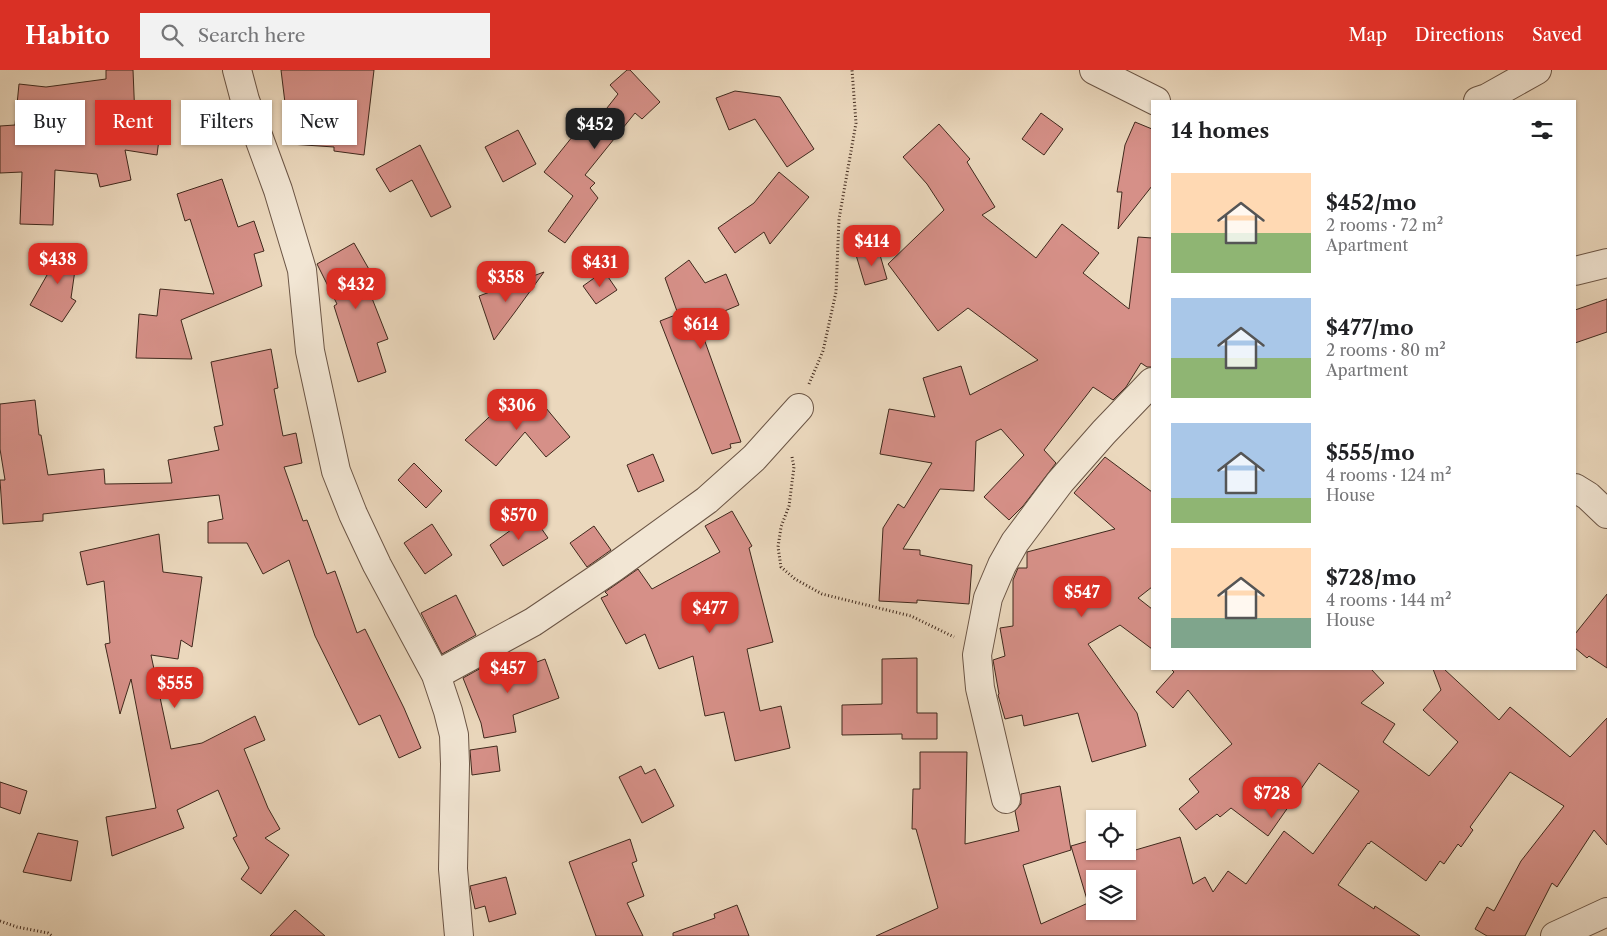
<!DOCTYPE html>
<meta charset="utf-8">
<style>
:root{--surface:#fff;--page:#f2f2f2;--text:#202124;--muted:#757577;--accent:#d93025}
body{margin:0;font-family:"Libre Caslon Text",serif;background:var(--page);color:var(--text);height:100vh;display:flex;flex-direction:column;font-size:19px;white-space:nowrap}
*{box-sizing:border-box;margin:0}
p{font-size:16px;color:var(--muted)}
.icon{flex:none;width:28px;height:28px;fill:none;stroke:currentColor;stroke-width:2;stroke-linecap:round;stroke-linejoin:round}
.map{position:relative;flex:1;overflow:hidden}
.details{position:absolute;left:1151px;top:30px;width:425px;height:570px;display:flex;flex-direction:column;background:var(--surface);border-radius:0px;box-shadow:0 1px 4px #0004}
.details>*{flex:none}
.top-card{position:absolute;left:15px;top:30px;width:475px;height:45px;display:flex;gap:10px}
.buttons{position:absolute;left:1086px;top:740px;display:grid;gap:10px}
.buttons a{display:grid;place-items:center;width:50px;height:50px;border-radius:0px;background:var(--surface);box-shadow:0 1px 4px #0004;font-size:25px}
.price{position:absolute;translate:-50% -42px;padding:0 11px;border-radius:10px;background:var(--accent);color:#fff;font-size:16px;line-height:32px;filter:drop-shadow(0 1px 2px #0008)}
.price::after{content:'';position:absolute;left:50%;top:30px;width:15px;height:11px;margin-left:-8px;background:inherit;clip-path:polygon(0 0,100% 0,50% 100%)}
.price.on{background:#222;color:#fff}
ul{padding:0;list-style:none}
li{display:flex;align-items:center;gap:15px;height:125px;padding:0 20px}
li span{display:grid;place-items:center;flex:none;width:140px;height:100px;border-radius:0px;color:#555}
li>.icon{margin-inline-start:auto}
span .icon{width:60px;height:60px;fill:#fffc;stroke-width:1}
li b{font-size:21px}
h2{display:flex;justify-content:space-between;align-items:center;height:60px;padding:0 20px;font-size:21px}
.tag{padding:0 18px;border-radius:0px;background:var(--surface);box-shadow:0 1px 4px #0004;font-size:18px;line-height:45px}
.tag.on{background:var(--accent);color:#fff}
header{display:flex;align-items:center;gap:30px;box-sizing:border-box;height:70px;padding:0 25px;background:var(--accent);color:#fff}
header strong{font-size:24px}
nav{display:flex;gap:28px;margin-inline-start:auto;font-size:18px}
.search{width:350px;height:45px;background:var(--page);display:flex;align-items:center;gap:12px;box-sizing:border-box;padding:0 18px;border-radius:0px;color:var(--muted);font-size:19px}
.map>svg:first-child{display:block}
.building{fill:#d69088;stroke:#40291d;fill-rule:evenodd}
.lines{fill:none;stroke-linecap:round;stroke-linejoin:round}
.minor-casing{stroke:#6b5545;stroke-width:30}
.path{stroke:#40291d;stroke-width:3;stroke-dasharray:1 2.5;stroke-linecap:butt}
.minor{stroke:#f2e6d4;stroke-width:28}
</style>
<header>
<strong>Habito</strong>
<div class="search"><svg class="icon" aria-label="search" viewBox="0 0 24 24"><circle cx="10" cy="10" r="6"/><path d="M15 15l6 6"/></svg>Search here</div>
<nav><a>Map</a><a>Directions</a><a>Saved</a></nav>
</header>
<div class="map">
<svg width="1607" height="866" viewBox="0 0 1607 866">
<rect width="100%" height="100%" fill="#ebd8bd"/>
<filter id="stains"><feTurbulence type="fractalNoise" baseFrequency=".004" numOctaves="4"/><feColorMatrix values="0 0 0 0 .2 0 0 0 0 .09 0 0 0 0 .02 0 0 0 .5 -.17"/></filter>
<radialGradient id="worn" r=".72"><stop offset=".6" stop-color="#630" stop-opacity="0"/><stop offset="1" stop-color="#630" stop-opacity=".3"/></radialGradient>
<path class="building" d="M 106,0 L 133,0 L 135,49 L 161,53 L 157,85 L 125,80 L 131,110 L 100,117 L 97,104 L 55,100 L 53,155 L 20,154 L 22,102 L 0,103 L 0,56 L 15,55 L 19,14 L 46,17 L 106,9 Z
M 281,0 L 374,0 L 364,85 L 334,81 L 334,77 L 290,74 Z
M 627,0 L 630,0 L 660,32 L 642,49 L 635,43 L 585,105 L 595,113 L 590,118 L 598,128 L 565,173 L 548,161 L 573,126 L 544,102 L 585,51 L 592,57 L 618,24 L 610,15 Z
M 735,21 L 780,27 L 814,79 L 787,97 L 755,49 L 729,60 L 716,28 Z
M 1041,43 L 1063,59 L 1044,85 L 1022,69 Z
M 1135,52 L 1152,59 L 1152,116 L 1118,159 L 1122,122 L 1117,122 L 1125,75 Z
M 939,54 L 970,89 L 967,92 L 995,137 L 982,145 L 1036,188 L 1062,154 L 1099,183 L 1083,203 L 1129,239 L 1138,167 L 1152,168 L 1152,297 L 1147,297 L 1141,293 L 1126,317 L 1113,330 L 1093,317 L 1044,380 L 1056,393 L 1023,436 L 1009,450 L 984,427 L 1024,385 L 1001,359 L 976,371 L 974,421 L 940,419 L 903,479 L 920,480 L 920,485 L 972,495 L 969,534 L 917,530 L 917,533 L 879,531 L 883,458 L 898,434 L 904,438 L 932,393 L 880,384 L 889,339 L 935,347 L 923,308 L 961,296 L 970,325 L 1038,290 L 968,238 L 938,261 L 888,194 L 944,140 L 927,114 L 903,87 Z
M 518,60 L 536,94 L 503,112 L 485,77 Z
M 420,75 L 451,137 L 431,147 L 412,110 L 390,122 L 376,99 Z
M 779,102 L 809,127 L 770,174 L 764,162 L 735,183 L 718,158 L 754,133 Z
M 222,109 L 238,157 L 254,151 L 264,181 L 254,184 L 262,216 L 181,250 L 192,289 L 136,288 L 139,244 L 157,246 L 160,219 L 214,224 L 190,149 L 185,151 L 177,124 Z
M 354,173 L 374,208 L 366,213 L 388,269 L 377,273 L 386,302 L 358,312 L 334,236 L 337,234 L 317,194 Z
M 55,175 L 78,179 L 71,228 L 76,231 L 62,252 L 30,235 L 51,198 Z
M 878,178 L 887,209 L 865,215 L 856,185 Z
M 689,190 L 705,213 L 726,204 L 739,235 L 698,252 L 741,372 L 730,374 L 731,378 L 712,384 L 660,251 L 678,244 L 665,208 Z
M 604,201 L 617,220 L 596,234 L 583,216 Z
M 544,202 L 515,242 L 494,270 L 479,226 Z
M 1607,229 L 1607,262 L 1575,273 L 1575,240 Z
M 271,279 L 278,318 L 274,319 L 283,366 L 296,363 L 302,393 L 284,397 L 303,451 L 307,450 L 327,504 L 335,501 L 357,563 L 365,559 L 404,638 L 421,678 L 399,688 L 380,645 L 359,655 L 315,566 L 289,490 L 263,504 L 247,473 L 208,473 L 208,452 L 223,449 L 219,425 L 43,444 L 43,451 L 3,454 L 0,410 L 5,410 L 0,379 L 0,334 L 35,330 L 39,365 L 41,365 L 48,405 L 104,399 L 105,414 L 172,413 L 168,390 L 219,380 L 214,357 L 223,355 L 211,292 Z
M 509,328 L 516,341 L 541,332 L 570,367 L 546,387 L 525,362 L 496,396 L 465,370 Z
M 653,384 L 664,411 L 638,422 L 627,395 Z
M 1105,387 L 1152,422 L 1152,517 L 1138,528 L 1152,539 L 1152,579 L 1120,555 L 1088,574 L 1137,643 L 1146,676 L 1092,692 L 1078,643 L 1024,656 L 1022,645 L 1005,649 L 998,625 L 999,624 L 993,590 L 1005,586 L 1000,558 L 1013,556 L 1013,510 L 1018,498 L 1027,498 L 1027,482 L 1115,459 L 1074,423 Z
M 414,393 L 442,421 L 426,438 L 398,410 Z
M 732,441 L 752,476 L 749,478 L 773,572 L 747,579 L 760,641 L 781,636 L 790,678 L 735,691 L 724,642 L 705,646 L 693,586 L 659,599 L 645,564 L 626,574 L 601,528 L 608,525 L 605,522 L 638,499 L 652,519 L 720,482 L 705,456 Z
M 532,445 L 548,468 L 503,496 L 490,475 Z
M 432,454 L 452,485 L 425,504 L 404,473 Z
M 594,456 L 611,480 L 587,497 L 570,473 Z
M 159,464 L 163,502 L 202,507 L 192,577 L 181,570 L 178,589 L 151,585 L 171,679 L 202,673 L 255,646 L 265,670 L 244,679 L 268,738 L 280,759 L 265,768 L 289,785 L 261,824 L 241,809 L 249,798 L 233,768 L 237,766 L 218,720 L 177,740 L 184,758 L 112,786 L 106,747 L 156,738 L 131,609 L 120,644 L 105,574 L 110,573 L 104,511 L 87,515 L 80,482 Z
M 1607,524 L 1607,598 L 1589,586 L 1587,588 L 1575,578 L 1575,564 Z
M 456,525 L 476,565 L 442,584 L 421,543 Z
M 501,587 L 507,603 L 545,589 L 559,628 L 513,645 L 516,662 L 484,668 L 481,653 L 463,608 Z
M 917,588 L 917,643 L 937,643 L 937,669 L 902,669 L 902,664 L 842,665 L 842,635 L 882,634 L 882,589 Z
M 1171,599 L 1371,599 L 1384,613 L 1361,633 L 1395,654 L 1383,672 L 1429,706 L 1458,672 L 1423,640 L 1441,620 L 1433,599 L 1444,599 L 1499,650 L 1510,637 L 1570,687 L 1607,648 L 1607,775 L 1594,760 L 1557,817 L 1552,813 L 1525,866 L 1487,866 L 1475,859 L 1487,837 L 1494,841 L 1521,791 L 1564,736 L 1510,702 L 1470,757 L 1473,760 L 1461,777 L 1458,774 L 1444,794 L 1440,791 L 1426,811 L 1371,771 L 1369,774 L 1368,773 L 1338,815 L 1374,839 L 1375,836 L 1420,866 L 876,866 L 938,838 L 916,759 L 912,759 L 913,719 L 920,719 L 920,682 L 967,682 L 965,774 L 1019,761 L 1015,741 L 1021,734 L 1021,724 L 1060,716 L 1071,780 L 1023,795 L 1041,854 L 1088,833 L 1071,776 L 1095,769 L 1095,781 L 1128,781 L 1128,767 L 1132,781 L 1180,767 L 1193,814 L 1205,807 L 1213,822 L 1228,801 L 1246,814 L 1284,761 L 1313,784 L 1359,721 L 1319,693 L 1268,766 L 1231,738 L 1220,747 L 1217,744 L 1196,760 L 1179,739 L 1199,722 L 1189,709 L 1232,674 L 1188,620 L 1173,638 L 1156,622 L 1174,602 ZM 1095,809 L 1128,809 L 1128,841 L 1095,841 Z
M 497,676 L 500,701 L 472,705 L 470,680 Z
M 641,696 L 645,704 L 655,699 L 674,736 L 642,753 L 619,707 Z
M 0,712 L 27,721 L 20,744 L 0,737 Z
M 38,763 L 78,771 L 71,811 L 23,802 Z
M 630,769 L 637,791 L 632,793 L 644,826 L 627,833 L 643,866 L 596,866 L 569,792 Z
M 506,807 L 516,844 L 489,852 L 485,836 L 475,839 L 470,816 Z
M 737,835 L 749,866 L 673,866 L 673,863 L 715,848 L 714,844 Z
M 295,840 L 325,866 L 270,866 Z"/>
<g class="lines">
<defs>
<path id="minor" d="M 237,0 L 245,30 L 278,120 L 302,200 L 310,281 L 336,401 L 353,444 L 377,495 L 436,605 L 448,641 L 454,665 L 455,694 L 453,799 L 459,866
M 1094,0 L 1156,31
M 1478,31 L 1487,28 L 1537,0
M 1575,201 L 1607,193
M 1575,418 L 1588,426 L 1607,444
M 436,605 L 533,552 L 613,498 L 707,430 L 754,388 L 799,338
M 1006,729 L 980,618 L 977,585 L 988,528 L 1002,495 L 1015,472 L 1060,412 L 1104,362 L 1152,312
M 1555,866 L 1607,842"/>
</defs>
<use href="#minor" class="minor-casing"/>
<path class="path" d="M 809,314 L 823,281 L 836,222 L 839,149 L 856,53 L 852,0
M 792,387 L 794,397 L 789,436 L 781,457 L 778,477 L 781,497 L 795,509 L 822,524 L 911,546 L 954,567
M 0,851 L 17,857 L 48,863 L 52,866"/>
<use href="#minor" class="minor"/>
</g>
<rect width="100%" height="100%" filter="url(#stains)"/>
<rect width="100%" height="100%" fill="url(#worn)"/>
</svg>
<div class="buttons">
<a><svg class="icon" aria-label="locate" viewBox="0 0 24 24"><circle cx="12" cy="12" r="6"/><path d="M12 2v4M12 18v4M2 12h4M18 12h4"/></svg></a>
<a><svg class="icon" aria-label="layers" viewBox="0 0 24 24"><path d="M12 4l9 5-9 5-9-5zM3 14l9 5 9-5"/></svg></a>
</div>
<b class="price on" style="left:595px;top:80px">$452</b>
<b class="price" style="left:872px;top:197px">$414</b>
<b class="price" style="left:58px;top:215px">$438</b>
<b class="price" style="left:600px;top:218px">$431</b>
<b class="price" style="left:506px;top:233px">$358</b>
<b class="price" style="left:356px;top:240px">$432</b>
<b class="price" style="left:701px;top:280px">$614</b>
<b class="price" style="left:517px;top:361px">$306</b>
<b class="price" style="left:519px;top:471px">$570</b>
<b class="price" style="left:1082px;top:548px">$547</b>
<b class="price" style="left:710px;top:564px">$477</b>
<b class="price" style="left:508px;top:624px">$457</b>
<b class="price" style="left:175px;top:639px">$555</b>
<b class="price" style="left:1272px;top:749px">$728</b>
<div class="top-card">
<a class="tag">Buy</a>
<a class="tag on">Rent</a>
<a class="tag">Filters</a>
<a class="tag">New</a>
</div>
<section class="details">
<h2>14 homes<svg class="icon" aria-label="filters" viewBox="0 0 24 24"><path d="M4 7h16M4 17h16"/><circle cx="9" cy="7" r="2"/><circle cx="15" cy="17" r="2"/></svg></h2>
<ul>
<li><span style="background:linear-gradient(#ffd9b3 60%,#8fb573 0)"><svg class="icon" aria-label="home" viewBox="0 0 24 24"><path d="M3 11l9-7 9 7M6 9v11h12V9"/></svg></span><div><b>$452/mo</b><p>2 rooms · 72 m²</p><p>Apartment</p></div></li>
<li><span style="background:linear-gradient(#a9c7e8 60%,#8fb573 0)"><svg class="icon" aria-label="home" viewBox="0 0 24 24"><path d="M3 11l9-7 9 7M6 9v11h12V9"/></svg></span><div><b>$477/mo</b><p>2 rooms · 80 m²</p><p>Apartment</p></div></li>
<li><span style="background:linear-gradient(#a9c7e8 75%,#8fb573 0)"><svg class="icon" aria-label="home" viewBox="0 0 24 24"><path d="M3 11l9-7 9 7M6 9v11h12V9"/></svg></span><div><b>$555/mo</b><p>4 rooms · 124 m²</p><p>House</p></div></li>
<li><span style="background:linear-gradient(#ffd9b3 70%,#7fa58c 0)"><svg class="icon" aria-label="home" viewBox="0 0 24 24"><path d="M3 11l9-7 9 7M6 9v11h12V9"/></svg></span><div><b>$728/mo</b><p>4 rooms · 144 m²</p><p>House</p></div></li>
</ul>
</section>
</div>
